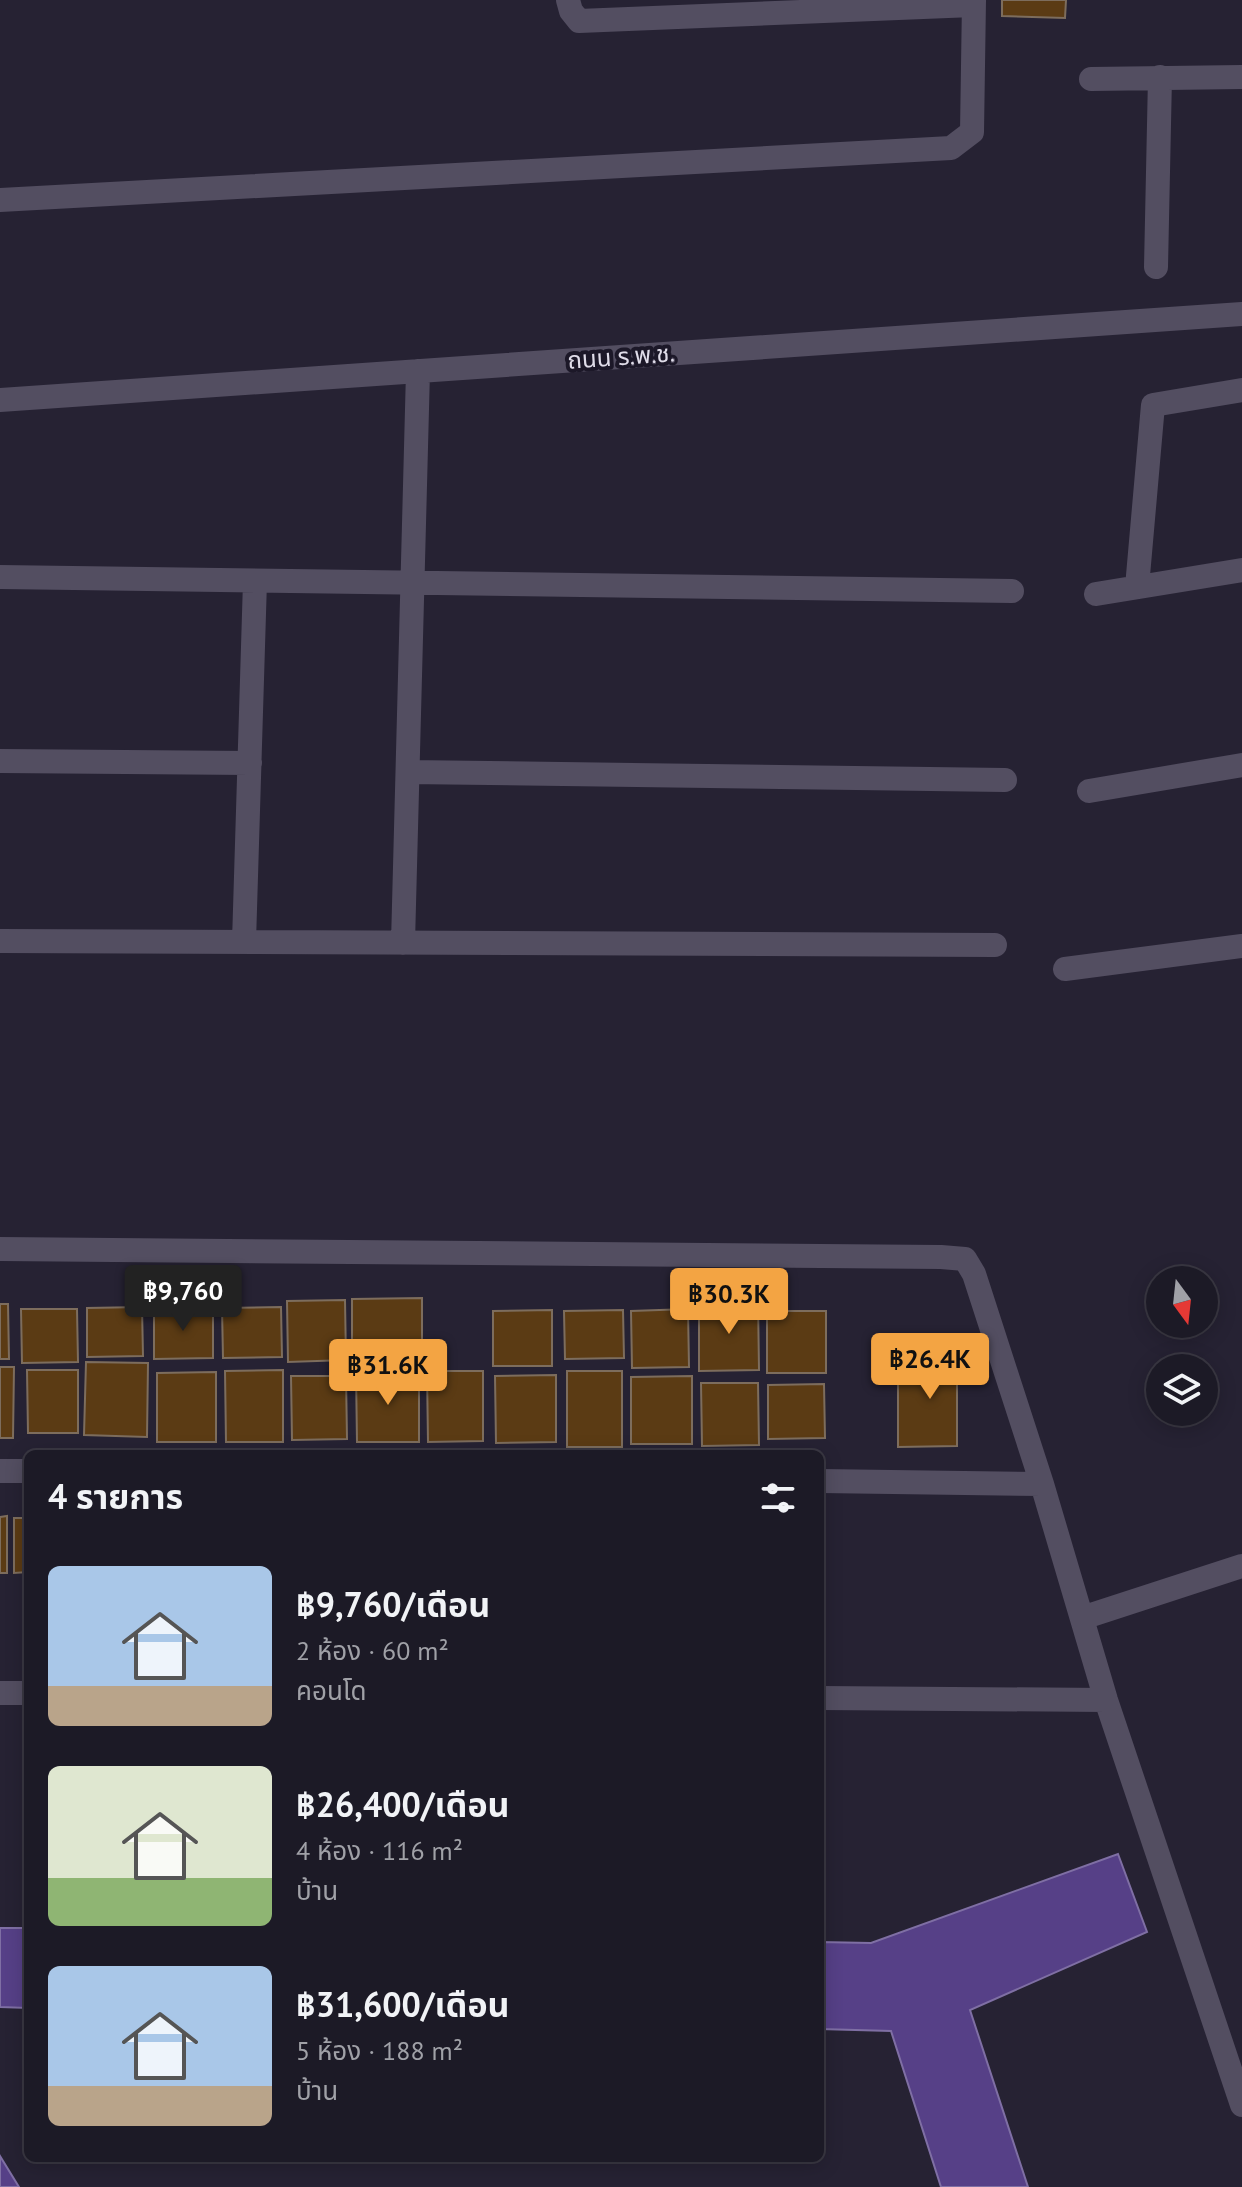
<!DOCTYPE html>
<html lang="th">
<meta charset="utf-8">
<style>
:root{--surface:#1c1a26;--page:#292732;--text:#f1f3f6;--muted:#a0a1a7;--line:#3a3843;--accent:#f3a443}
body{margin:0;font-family:"PT Sans","Noto Sans Thai",sans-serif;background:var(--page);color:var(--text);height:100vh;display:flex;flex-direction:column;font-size:30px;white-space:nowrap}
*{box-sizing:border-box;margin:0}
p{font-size:26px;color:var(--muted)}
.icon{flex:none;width:44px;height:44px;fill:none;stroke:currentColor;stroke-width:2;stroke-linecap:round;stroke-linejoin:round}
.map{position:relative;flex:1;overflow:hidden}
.panel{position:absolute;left:24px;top:1450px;width:800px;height:712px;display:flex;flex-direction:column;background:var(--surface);border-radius:12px;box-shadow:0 4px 20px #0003,0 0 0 2px var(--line)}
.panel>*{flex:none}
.needle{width:52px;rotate:165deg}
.buttons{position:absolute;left:1146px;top:1266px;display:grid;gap:16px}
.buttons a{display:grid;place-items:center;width:72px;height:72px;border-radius:50%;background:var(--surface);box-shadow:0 4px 20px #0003,0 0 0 2px var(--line);font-size:40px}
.price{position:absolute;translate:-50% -68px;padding:0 18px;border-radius:8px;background:var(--accent);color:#111;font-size:26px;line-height:52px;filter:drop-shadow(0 2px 4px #0008)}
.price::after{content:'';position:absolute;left:50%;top:48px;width:24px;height:18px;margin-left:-12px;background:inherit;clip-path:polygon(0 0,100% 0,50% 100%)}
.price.active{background:#222;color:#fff}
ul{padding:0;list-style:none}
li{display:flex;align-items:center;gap:24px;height:200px;padding:0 24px}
li span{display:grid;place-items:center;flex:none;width:224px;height:160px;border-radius:12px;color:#555}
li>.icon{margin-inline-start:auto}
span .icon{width:96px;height:96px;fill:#fffc;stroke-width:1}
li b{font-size:34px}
h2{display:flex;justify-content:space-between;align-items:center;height:96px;padding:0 24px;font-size:34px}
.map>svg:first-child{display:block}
.water{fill:#564087;stroke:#7f6fa4;stroke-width:2}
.building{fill:#5b3b14;stroke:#7d6d5d;stroke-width:2}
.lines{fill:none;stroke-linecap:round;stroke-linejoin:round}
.minor{stroke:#534e61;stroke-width:24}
.labels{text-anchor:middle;stroke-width:8;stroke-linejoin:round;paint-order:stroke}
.street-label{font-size:24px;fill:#e0dde9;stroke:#1c1828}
</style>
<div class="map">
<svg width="1242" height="2187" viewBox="0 0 1242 2187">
<rect width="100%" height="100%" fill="#262233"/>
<path class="water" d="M 1118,1854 L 1147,1932 L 970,2010 L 1028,2187 L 941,2187 L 891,2031 L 820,2029 L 820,1942 L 871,1943 Z
M 0,1928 L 28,1928 L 28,2008 L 0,2007 Z
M 0,2156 L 19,2187 L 0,2187 Z"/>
<path class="building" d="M 1002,0 L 1066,0 L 1065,18 L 1002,16 Z
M 422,1298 L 422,1356 L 352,1357 L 352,1299 Z
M 345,1300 L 346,1360 L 288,1362 L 287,1301 Z
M 758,1300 L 759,1370 L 699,1371 L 699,1301 Z
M 0,1304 L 8,1304 L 9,1359 L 0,1359 Z
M 142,1307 L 143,1356 L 87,1357 L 87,1308 Z
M 154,1307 L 213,1307 L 213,1358 L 154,1359 Z
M 281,1307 L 282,1357 L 223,1358 L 222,1308 Z
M 21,1309 L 77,1309 L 78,1362 L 22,1363 Z
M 688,1309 L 689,1367 L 632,1368 L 631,1311 Z
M 552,1310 L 552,1366 L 493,1366 L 493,1311 Z
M 623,1310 L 624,1358 L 565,1359 L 564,1311 Z
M 767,1311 L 826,1311 L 826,1373 L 767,1373 Z
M 957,1346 L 957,1446 L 898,1447 L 898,1372 L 925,1372 L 925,1347 Z
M 86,1362 L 148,1363 L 147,1437 L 84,1435 Z
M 0,1367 L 14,1367 L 13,1438 L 0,1438 Z
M 27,1370 L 78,1370 L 78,1433 L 28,1433 Z
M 283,1370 L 283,1442 L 226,1442 L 225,1371 Z
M 419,1371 L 419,1442 L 357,1442 L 356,1372 Z
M 427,1371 L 483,1371 L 483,1441 L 428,1442 Z
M 567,1371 L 622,1371 L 622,1447 L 567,1447 Z
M 216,1372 L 216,1442 L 157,1442 L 157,1373 Z
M 556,1375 L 556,1442 L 496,1443 L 495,1376 Z
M 291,1376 L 346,1376 L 347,1439 L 292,1440 Z
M 692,1376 L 692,1444 L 631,1444 L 631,1377 Z
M 701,1383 L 758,1383 L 759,1445 L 702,1446 Z
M 824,1384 L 825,1438 L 768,1439 L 768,1385 Z
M 7,1516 L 7,1573 L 0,1573 L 0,1517 Z
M 14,1518 L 28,1518 L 28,1572 L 14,1573 Z"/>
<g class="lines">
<path class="minor" d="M 568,0 L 571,11 L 579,21 L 973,5
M 1091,79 L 1242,77
M 0,200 L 951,148 L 972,132 L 974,0
M 1156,267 L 1160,77
M 0,400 L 1242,314
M 0,577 L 1012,591
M 1137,587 L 1153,405 L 1242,390
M 1096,594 L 1242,570
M 0,761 L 250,763
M 408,772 L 1005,780
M 1089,791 L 1242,765
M 0,941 L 995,945
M 244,942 L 255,581
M 403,943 L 418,371
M 1065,969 L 1242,946
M 0,1249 L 941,1257 L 965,1259 L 974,1274 L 1042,1484 L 1106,1700 L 1242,2105
M 0,1471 L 28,1471
M 820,1481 L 1042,1484
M 1082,1618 L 1242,1566
M 0,1693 L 28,1693
M 820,1698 L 1106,1700"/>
</g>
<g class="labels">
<g class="street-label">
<text transform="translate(621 357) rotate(-4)" y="8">ถนน ร.พ.ช.</text>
</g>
</g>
</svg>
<div class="buttons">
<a><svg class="needle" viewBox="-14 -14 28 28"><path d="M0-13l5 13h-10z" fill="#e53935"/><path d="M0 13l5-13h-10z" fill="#a0a1a7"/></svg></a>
<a><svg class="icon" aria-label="layers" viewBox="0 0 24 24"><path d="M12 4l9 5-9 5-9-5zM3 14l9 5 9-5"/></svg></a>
</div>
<b class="price active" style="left:183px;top:1333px">฿9,760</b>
<b class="price" style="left:729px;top:1336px">฿30.3K</b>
<b class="price" style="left:930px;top:1401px">฿26.4K</b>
<b class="price" style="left:388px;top:1407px">฿31.6K</b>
<section class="panel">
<h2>4 รายการ<svg class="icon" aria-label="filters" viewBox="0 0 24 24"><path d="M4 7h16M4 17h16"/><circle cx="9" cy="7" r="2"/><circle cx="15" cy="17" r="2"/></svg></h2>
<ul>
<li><span style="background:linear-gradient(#a9c7e8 75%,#b9a48a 0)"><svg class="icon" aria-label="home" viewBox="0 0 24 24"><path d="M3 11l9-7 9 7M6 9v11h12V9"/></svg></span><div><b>฿9,760/เดือน</b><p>2 ห้อง · 60 m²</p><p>คอนโด</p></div></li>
<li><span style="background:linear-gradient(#dfe7d0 70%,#8fb573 0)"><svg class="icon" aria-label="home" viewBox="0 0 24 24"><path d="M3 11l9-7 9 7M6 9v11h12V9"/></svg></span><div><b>฿26,400/เดือน</b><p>4 ห้อง · 116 m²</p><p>บ้าน</p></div></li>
<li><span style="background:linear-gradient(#a9c7e8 75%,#b9a48a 0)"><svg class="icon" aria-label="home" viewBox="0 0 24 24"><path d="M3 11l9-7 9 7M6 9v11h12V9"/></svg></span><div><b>฿31,600/เดือน</b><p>5 ห้อง · 188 m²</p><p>บ้าน</p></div></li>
</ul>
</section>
</div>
